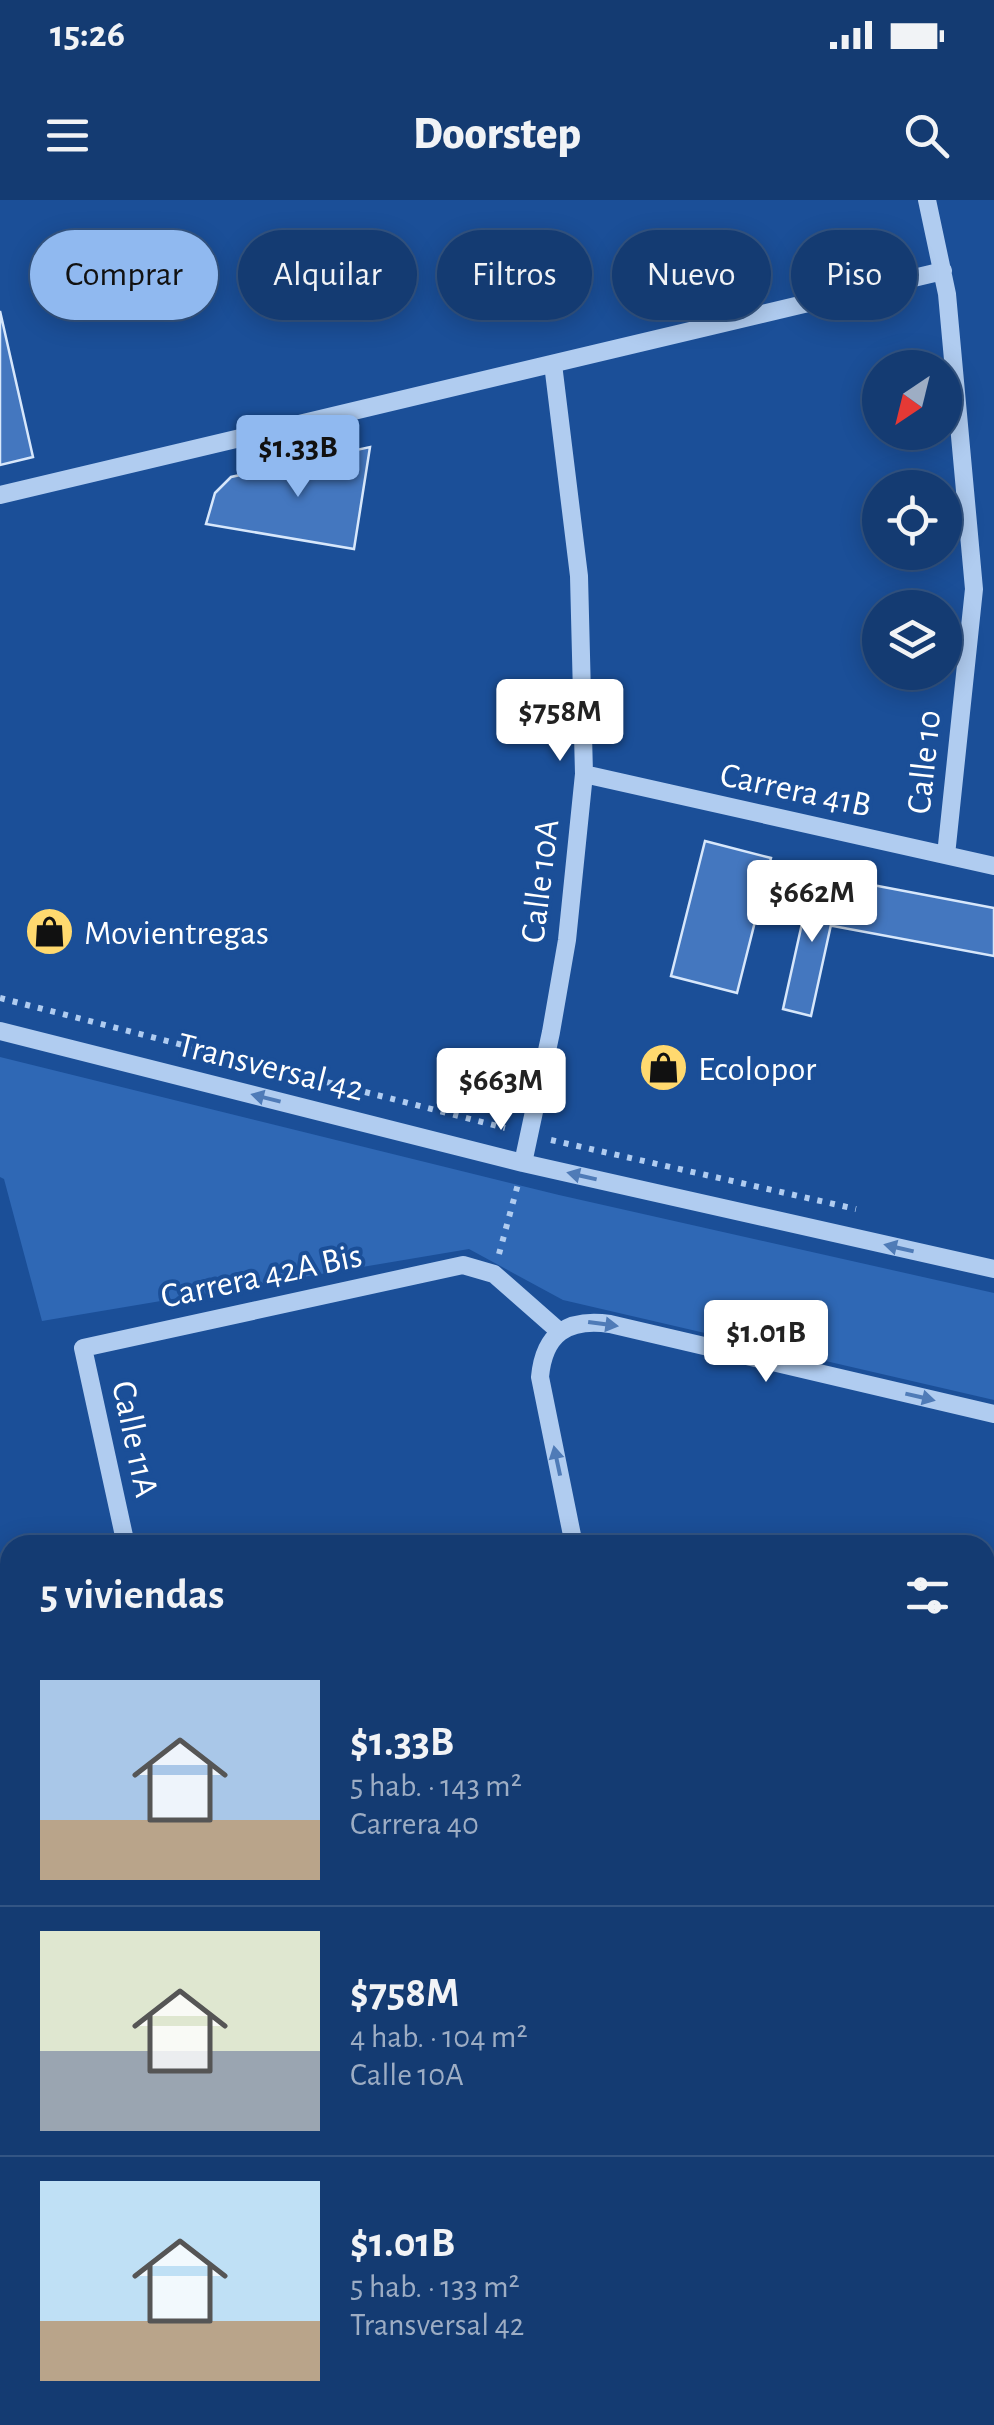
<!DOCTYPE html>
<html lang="es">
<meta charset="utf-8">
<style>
:root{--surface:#143b72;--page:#21467a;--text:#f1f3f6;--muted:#9dadc4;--line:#335584;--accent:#90b9f0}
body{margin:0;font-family:"Alegreya Sans",sans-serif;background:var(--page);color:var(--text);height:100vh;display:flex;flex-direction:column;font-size:38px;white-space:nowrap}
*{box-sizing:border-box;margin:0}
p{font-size:32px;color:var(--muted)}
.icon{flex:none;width:55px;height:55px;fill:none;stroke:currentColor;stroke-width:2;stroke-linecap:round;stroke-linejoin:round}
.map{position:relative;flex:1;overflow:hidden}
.panel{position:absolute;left:0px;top:1335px;width:995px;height:890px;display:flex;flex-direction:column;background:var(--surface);border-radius:30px 30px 0 0;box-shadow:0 5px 25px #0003,0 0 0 2px var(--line)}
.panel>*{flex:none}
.guide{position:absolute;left:30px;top:30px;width:935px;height:90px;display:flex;gap:20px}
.needle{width:65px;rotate:215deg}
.controls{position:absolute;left:862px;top:150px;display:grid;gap:20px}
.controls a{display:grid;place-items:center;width:100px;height:100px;border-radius:50%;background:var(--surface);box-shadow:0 5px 25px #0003,0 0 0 2px var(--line);font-size:50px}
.price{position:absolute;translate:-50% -85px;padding:0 22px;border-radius:10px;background:#fff;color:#222;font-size:32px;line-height:65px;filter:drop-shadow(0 2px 5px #0008)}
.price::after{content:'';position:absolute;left:50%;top:60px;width:30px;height:22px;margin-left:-15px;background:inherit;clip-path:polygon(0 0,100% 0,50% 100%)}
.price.current{background:var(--accent);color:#111}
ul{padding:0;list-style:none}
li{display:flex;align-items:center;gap:30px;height:250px;padding:0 40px}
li+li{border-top:2px solid var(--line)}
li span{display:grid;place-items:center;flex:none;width:280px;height:200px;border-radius:0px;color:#555}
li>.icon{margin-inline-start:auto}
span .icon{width:120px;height:120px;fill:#fffc;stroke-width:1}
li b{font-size:42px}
h2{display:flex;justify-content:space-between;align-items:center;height:120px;padding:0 40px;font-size:42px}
.tag{padding:0 35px;border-radius:45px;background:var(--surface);box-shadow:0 5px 25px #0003,0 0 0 2px var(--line);font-size:35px;line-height:90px}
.tag.current{background:var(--accent);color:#111}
.status{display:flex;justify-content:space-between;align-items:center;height:70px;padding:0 50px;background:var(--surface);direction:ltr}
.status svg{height:28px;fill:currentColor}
header{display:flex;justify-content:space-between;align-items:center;height:130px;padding:0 40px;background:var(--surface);font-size:45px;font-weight:800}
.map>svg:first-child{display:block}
.green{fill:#2f68b5}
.building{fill:#4477bf;stroke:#d7e7fb;stroke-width:2.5}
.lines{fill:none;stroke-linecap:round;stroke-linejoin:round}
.path{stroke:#b0ccf0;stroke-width:6;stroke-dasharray:5 8;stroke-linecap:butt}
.minor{stroke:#b0ccf0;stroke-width:18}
.oneway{fill:#4f7bb7}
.labels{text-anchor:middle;stroke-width:8;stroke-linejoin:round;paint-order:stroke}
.street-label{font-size:35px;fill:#fff;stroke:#1b4f98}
.poi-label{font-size:35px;fill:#fff;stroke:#1b4f98;text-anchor:start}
</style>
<div class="status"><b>15:26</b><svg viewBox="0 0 49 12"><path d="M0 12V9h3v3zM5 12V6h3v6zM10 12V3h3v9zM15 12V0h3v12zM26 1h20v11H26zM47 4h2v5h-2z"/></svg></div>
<header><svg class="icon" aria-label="menu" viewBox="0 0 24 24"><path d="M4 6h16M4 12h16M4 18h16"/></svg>Doorstep<svg class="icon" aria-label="search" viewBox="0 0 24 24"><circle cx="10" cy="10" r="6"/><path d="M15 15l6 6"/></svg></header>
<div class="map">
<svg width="994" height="2225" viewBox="0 0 994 2225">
<rect width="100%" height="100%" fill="#1b4f98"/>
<path class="green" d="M 0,857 L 559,995 L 994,1093 L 994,1200 L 563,1100 L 469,1049 L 42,1121 L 4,979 L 0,977 Z"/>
<path class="building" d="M 0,111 L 33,257 L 0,265 Z
M 370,247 L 354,349 L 206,324 L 215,293 L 231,277 Z
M 705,641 L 771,658 L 737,793 L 671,776 Z
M 813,674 L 841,679 L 811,816 L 783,809 Z
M 841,679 L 994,708 L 994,756 L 833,726 Z
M 10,1798 L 10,1901 L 0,1903 L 0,1800 Z
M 10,2018 L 10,2215 L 152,2215 L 154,2225 L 0,2225 L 0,2021 Z"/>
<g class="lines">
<path class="path" d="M 0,798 L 505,928
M 551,940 L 856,1009
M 499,1054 L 518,984"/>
<path class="minor" d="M 927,0 L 947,94 L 974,389 L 946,655
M 0,295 L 943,71
M 584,574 L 994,666
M 0,831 L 523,963 L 994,1069
M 523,963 L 551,832 L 567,740 L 584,574 L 579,376 L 553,164
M 126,1345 L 83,1148 L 463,1065 L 494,1074 L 560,1132
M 574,1345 L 540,1177 C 544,1134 567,1118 610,1124 L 994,1214
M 985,1779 L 994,1780
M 985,1834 L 994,1836
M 0,1925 L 10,1923
M 0,1989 L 10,1987
M 792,2215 L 811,2225
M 628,2225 L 669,2215
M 737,2225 L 742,2215"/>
</g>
<defs><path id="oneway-solid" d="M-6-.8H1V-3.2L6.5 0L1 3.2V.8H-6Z" transform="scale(2.5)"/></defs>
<g class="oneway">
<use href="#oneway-solid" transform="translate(266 898) rotate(-166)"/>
<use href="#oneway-solid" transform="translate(582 976) rotate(-167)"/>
<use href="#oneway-solid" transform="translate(899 1048) rotate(-167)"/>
<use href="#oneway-solid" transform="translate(603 1124) rotate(8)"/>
<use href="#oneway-solid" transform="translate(920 1197) rotate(13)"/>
<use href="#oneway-solid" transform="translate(557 1261) rotate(-102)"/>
</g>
<defs>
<symbol id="shop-disc" viewBox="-11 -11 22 22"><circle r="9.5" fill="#ffd96f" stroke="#1b4f98"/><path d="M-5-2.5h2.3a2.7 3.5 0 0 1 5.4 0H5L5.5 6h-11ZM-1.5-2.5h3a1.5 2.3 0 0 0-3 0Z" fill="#111"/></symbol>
</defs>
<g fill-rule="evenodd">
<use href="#shop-disc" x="22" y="704" width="55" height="55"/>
<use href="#shop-disc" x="636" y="840" width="55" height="55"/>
</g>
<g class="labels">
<g class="street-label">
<text transform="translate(923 562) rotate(-84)" y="12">Calle 10</text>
<text transform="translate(796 589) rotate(12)" y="12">Carrera 41B</text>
<text transform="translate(539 681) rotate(-83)" y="12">Calle 10A</text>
<text transform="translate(271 866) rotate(14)" y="12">Transversal 42</text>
<text transform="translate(261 1075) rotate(-12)" y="12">Carrera 42A Bis</text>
<text transform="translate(136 1239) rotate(78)" y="12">Calle 11A</text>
</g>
<g class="poi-label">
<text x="84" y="744">Movientregas</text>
<text x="698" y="880">Ecolopor</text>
</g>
</g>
</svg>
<div class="controls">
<a><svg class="needle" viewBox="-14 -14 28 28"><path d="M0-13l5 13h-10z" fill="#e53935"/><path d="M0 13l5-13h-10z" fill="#9dadc4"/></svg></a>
<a><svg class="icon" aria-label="locate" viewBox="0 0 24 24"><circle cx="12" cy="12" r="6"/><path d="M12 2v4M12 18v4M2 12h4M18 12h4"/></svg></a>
<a><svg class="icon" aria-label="layers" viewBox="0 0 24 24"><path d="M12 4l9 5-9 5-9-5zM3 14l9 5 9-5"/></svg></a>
</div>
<b class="price current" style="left:298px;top:300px">$1.33B</b>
<b class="price" style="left:560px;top:564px">$758M</b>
<b class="price" style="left:812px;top:745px">$662M</b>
<b class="price" style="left:501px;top:933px">$663M</b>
<b class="price" style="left:766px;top:1185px">$1.01B</b>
<div class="guide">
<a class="tag current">Comprar</a>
<a class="tag">Alquilar</a>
<a class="tag">Filtros</a>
<a class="tag">Nuevo</a>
<a class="tag">Piso</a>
</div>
<section class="panel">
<h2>5 viviendas<svg class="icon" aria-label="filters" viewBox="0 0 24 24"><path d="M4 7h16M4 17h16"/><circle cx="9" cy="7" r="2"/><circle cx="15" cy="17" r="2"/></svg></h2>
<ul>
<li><span style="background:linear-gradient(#a9c7e8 70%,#b9a48a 0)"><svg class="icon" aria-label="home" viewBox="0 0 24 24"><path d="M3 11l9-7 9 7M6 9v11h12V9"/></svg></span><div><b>$1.33B</b><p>5 hab. · 143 m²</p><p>Carrera 40</p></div></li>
<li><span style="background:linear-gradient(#dfe7d0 60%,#9aa5b1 0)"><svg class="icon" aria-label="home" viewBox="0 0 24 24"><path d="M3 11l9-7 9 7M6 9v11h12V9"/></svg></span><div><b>$758M</b><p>4 hab. · 104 m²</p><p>Calle 10A</p></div></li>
<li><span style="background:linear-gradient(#bfe0f5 70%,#b9a48a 0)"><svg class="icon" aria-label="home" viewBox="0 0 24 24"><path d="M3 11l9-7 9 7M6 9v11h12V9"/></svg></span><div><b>$1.01B</b><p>5 hab. · 133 m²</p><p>Transversal 42</p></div></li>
</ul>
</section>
</div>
